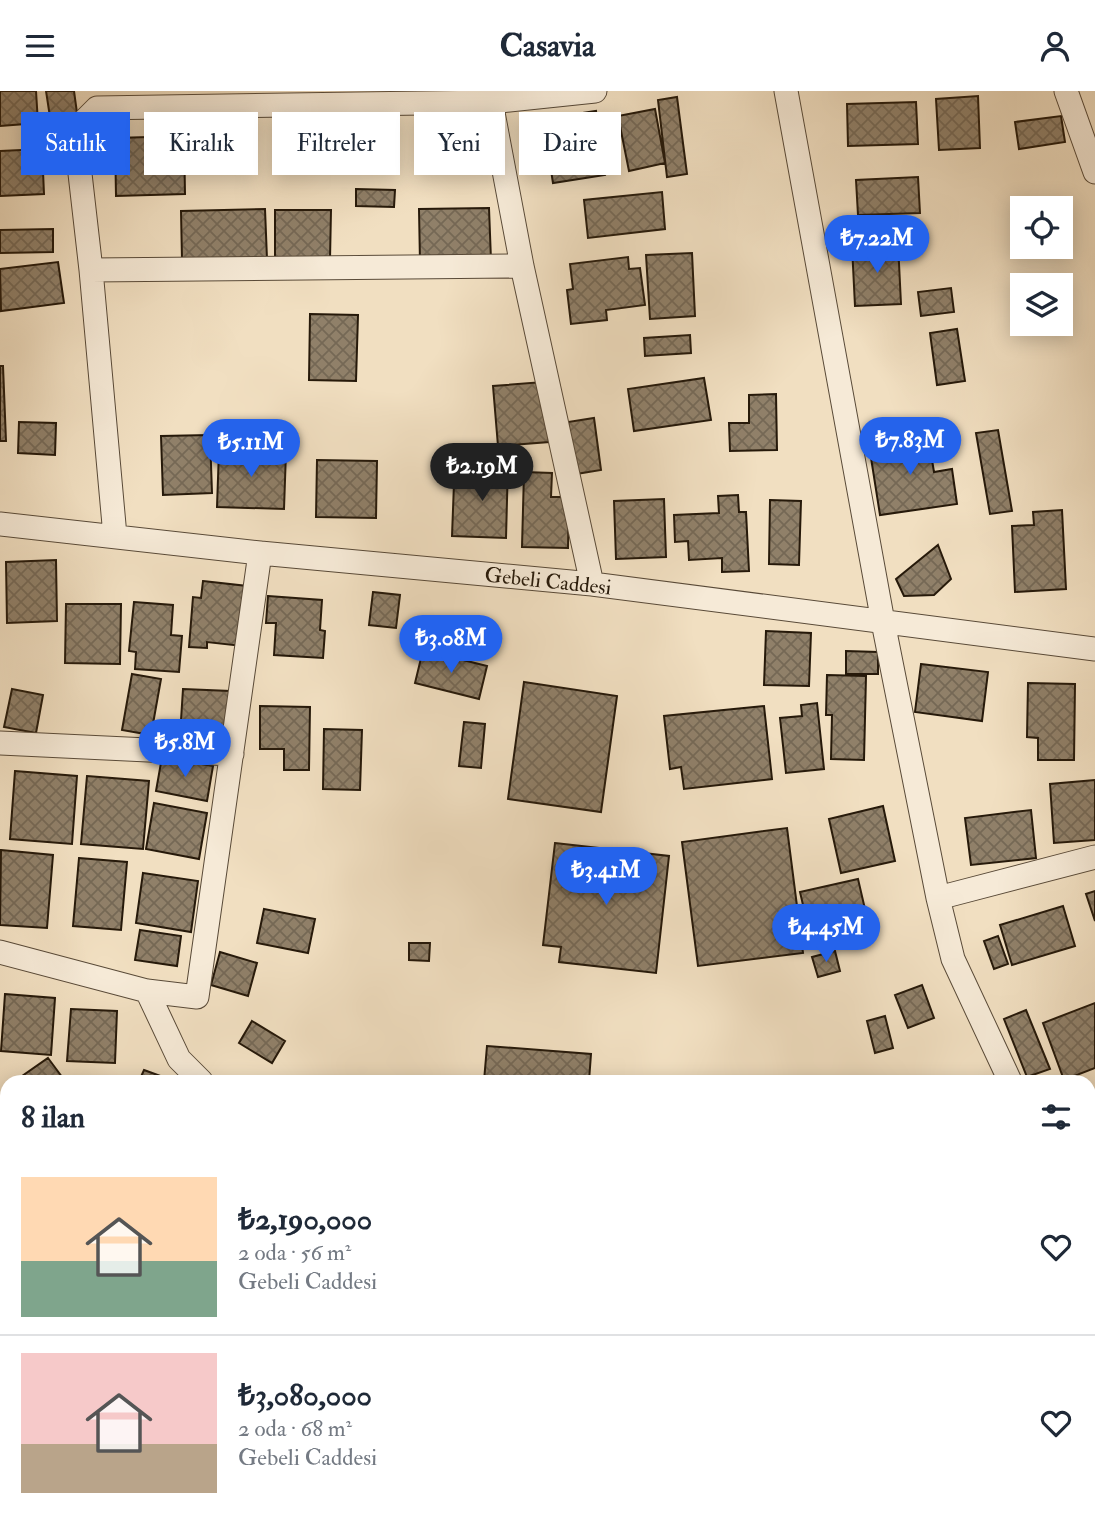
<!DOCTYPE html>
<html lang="tr">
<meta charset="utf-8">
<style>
:root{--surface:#fff;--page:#f6f6f7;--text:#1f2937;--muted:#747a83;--line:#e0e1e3;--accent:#2563eb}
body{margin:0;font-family:"IM FELL Double Pica",serif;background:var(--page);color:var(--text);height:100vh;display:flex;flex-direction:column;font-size:26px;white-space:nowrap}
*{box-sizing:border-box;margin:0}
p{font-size:23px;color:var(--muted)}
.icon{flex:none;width:38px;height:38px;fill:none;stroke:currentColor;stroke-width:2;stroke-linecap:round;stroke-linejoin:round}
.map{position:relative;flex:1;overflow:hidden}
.drawer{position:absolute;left:0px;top:984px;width:1096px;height:450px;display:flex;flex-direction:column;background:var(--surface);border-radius:21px 21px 0 0;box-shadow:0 4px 18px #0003}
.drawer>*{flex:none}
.guide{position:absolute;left:21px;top:21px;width:700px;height:63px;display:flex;gap:14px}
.tools{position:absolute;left:1010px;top:105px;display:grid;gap:14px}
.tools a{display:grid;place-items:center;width:63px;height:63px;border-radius:0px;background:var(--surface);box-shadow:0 4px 18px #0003;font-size:35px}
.price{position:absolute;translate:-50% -60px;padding:0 16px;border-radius:24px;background:var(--accent);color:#fff;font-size:23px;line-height:46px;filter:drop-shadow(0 2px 4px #0008)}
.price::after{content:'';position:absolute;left:50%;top:42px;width:21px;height:16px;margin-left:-10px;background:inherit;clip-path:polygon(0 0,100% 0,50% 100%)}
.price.on{background:#222;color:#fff}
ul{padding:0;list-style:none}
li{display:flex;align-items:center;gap:21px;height:175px;padding:0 21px}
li+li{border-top:2px solid var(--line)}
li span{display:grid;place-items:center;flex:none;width:196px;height:140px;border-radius:0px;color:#555}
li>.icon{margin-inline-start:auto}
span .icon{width:84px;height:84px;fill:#fffc;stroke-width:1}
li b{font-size:30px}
h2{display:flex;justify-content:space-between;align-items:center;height:84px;padding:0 21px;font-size:30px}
.tag{padding:0 24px;border-radius:0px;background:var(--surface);box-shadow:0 4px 18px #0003;font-size:24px;line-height:63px}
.tag.on{background:var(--accent);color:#fff}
header{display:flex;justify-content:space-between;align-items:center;height:91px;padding:0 21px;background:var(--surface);font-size:32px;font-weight:700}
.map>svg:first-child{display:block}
.building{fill:url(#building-cross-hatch);stroke:#26190a;stroke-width:2}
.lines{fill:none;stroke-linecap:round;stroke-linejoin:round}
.street-casing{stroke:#594a38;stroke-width:25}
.street{stroke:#f6ead7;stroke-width:23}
.labels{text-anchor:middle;stroke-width:5;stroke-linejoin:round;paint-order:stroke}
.street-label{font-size:21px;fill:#26190a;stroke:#f6ead7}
</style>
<header><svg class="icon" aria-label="menu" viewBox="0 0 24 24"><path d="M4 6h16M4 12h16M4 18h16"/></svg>Casavia<svg class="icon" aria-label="person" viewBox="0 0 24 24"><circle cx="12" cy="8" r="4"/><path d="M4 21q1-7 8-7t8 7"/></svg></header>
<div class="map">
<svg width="1095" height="1432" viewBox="0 0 1095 1432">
<defs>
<pattern id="building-cross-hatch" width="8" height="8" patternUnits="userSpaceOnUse" patternTransform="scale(1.75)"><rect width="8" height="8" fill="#908069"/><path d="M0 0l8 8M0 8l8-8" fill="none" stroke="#756855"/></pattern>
</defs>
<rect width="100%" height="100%" fill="#f1dfc1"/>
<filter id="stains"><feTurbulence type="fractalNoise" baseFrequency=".00286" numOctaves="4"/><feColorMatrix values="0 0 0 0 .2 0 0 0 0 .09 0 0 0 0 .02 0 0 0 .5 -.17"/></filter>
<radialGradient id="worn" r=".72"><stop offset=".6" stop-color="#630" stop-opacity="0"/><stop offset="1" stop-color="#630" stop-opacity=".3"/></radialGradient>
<path class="building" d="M 0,0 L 36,0 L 38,32 L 0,35 Z
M 46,0 L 74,0 L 77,22 L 50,26 Z
M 978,5 L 980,57 L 939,59 L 936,8 Z
M 677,6 L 687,83 L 667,86 L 658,9 Z
M 916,11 L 918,53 L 848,55 L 847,13 Z
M 655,18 L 665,72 L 629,80 L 618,25 Z
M 596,20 L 605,84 L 553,92 L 543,28 Z
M 1061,25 L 1065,51 L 1019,58 L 1015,31 Z
M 184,45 L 185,103 L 116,105 L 115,47 Z
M 42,58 L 44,103 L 0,105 L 0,60 Z
M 918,86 L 920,122 L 858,124 L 856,89 Z
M 356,98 L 395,99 L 394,116 L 356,115 Z
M 662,101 L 665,138 L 588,147 L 584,109 Z
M 489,117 L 491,169 L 420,171 L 419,118 Z
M 265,118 L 267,168 L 182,169 L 181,120 Z
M 275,119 L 331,119 L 330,169 L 275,169 Z
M 53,138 L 53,161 L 0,162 L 0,139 Z
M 898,152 L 901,213 L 855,215 L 852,155 Z
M 692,162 L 695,225 L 650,228 L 646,164 Z
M 628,166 L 629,178 L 640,177 L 645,214 L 606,219 L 607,229 L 571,233 L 567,199 L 573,198 L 570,173 Z
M 58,171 L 64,212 L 1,220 L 0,178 Z
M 951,197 L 954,221 L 921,225 L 918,201 Z
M 310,223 L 358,224 L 356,290 L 309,289 Z
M 957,238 L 965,290 L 937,294 L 930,242 Z
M 690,244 L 691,262 L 645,265 L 644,247 Z
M 0,275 L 3,275 L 6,350 L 0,350 Z
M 704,287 L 711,329 L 634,340 L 628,298 Z
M 543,291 L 549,351 L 498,355 L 493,295 Z
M 776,303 L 777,359 L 730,360 L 729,332 L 749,332 L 749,304 Z
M 594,327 L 601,379 L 576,383 L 568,331 Z
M 19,331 L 56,332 L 55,364 L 18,362 Z
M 998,339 L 1012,420 L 990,423 L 976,342 Z
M 210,344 L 212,402 L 163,404 L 161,345 Z
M 928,345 L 934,381 L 952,378 L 957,413 L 880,424 L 869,354 Z
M 219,359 L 286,361 L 284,418 L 217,416 Z
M 317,369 L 377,370 L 376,427 L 316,426 Z
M 476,371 L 508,372 L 506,447 L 452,445 L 454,392 L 475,393 Z
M 524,381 L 552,382 L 551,406 L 569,406 L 568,457 L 522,456 Z
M 738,404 L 739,421 L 746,421 L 749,480 L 722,481 L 722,467 L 689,469 L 688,450 L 675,451 L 674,424 L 719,422 L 718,405 Z
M 664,408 L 666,466 L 616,468 L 614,410 Z
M 770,409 L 801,410 L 799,474 L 769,473 Z
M 1062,419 L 1066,498 L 1015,501 L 1012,435 L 1034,434 L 1033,421 Z
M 938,454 L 951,488 L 934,504 L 904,505 L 896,488 Z
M 56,469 L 57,530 L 7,532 L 6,471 Z
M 203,490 L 247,495 L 242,555 L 207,551 L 207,557 L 189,556 L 193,506 L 201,507 Z
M 373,501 L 400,504 L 396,537 L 369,534 Z
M 268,505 L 322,509 L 320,539 L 325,540 L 323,567 L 274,564 L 276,532 L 266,532 Z
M 134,511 L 173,514 L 171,544 L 182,545 L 179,581 L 135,578 L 136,561 L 129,560 Z
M 66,513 L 121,513 L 120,573 L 65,572 Z
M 766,540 L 811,542 L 809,595 L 764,594 Z
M 423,559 L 487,575 L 479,608 L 415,592 Z
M 846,560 L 878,561 L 878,583 L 846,583 Z
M 921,573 L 988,581 L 982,630 L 915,621 Z
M 132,583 L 161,588 L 151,644 L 122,639 Z
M 827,584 L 866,585 L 864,669 L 831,668 L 832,624 L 826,624 Z
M 524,591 L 617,605 L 601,721 L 508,708 Z
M 1028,592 L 1075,593 L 1074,669 L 1038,669 L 1038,647 L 1027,646 Z
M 12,598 L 43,604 L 36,642 L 4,636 Z
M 183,598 L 230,600 L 227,646 L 180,645 Z
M 817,612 L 824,678 L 786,682 L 780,627 L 802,625 L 801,614 Z
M 260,615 L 310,616 L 309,679 L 284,679 L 284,658 L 260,658 Z
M 764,615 L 772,688 L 684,698 L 681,676 L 670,678 L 664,625 Z
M 464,631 L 485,633 L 481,677 L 459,675 Z
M 324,638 L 362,639 L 360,699 L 323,698 Z
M 162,666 L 213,675 L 207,710 L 156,700 Z
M 15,680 L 77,685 L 72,753 L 10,748 Z
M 87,685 L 149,690 L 143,758 L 81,753 Z
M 1095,689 L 1095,749 L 1054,752 L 1050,693 Z
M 154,712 L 207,722 L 199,768 L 146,758 Z
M 883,715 L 895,770 L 841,782 L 829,728 Z
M 1031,719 L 1036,767 L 971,774 L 965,727 Z
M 787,737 L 803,862 L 698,875 L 682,751 Z
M 555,752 L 669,765 L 656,882 L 559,871 L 561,856 L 543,854 Z
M 1,759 L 53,764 L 47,837 L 0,834 Z
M 79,767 L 127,771 L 121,839 L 73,835 Z
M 143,782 L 198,790 L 191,841 L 136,832 Z
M 858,788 L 871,844 L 813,857 L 800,801 Z
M 1095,800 L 1095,830 L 1086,803 Z
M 1063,815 L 1075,855 L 1012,874 L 1000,834 Z
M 264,818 L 315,828 L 308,862 L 257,852 Z
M 140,839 L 181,845 L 177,875 L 135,869 Z
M 998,845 L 1008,873 L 994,878 L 984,850 Z
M 409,852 L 430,852 L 429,870 L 409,869 Z
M 835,860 L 840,880 L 818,886 L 812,866 Z
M 220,861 L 257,872 L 248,905 L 211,894 Z
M 922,894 L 934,927 L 908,937 L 895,904 Z
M 5,903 L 55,907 L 51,964 L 1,960 Z
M 1095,912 L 1095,977 L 1064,989 L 1043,932 Z
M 71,918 L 117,920 L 115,972 L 67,970 Z
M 1026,919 L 1050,978 L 1027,986 L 1004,928 Z
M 885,925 L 893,957 L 875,962 L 867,930 Z
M 252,930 L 285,950 L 272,972 L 239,952 Z
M 487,955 L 591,963 L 589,990 L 484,990 Z
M 48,967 L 65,990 L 15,990 Z
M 144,979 L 174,990 L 139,990 Z
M 1090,993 L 1095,1004 L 1095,1031 L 1088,1034 Z
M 1095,1084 L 1095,1118 L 1089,1119 L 1088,1085 Z
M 7,1104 L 7,1157 L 0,1162 L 0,1109 Z
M 7,1170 L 7,1204 L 0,1194 L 0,1175 Z
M 0,1220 L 7,1229 L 7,1241 L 0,1247 Z
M 7,1259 L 7,1311 L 0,1316 L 0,1264 Z
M 544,1426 L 590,1426 L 592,1432 L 546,1432 Z
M 657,1426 L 750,1426 L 752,1432 L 659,1432 Z
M 994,1426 L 1072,1426 L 1075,1432 L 982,1432 Z"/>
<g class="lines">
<defs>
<path id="street" d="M 786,0 L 883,531 L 938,807 L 953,868 L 1010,990
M 1066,0 L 1095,81
M 91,179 L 75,39 L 97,17 L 491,11 L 489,0
M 0,433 L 260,462 L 592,493 L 1095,558
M 115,445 L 91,179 L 522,175
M 592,493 L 522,175 L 491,11 L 595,0
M 0,652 L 232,663
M 938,807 L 1095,766
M 0,861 L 147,900 L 197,906 L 260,462
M 147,900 L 179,968 L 201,990
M 0,1025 L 7,1032
M 1088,1231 L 1095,1229
M 0,1396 L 7,1406
M 1088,1419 L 1095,1431
M 523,1426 L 526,1432
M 8,1432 L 14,1426
M 838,1432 L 850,1426"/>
</defs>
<use href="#street" class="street-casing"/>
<use href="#street" class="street"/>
</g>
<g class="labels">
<g class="street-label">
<text transform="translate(548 490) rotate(6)" y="7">Gebeli Caddesi</text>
</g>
</g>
<rect width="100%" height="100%" filter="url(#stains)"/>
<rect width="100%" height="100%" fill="url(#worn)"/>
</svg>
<div class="tools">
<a><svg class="icon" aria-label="locate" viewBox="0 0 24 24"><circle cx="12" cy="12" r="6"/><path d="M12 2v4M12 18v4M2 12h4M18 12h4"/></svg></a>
<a><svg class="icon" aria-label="layers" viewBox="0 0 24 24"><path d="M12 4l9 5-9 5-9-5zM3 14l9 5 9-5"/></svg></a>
</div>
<b class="price" style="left:877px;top:184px">₺7.22M</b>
<b class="price" style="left:910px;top:386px">₺7.83M</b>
<b class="price" style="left:251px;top:388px">₺5.11M</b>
<b class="price on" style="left:482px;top:412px">₺2.19M</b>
<b class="price" style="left:451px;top:584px">₺3.08M</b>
<b class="price" style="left:185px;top:688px">₺5.8M</b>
<b class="price" style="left:606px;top:816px">₺3.41M</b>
<b class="price" style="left:826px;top:873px">₺4.45M</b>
<div class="guide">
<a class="tag on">Satılık</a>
<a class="tag">Kiralık</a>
<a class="tag">Filtreler</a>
<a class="tag">Yeni</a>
<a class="tag">Daire</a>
</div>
<section class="drawer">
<h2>8 ilan<svg class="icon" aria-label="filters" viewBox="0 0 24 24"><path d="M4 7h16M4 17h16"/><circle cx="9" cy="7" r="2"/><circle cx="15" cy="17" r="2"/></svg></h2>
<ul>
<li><span style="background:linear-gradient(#ffd9b3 60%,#7fa58c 0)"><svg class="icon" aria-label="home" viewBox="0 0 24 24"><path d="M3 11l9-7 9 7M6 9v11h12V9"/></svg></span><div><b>₺2,190,000</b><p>2 oda · 56 m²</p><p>Gebeli Caddesi</p></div><svg class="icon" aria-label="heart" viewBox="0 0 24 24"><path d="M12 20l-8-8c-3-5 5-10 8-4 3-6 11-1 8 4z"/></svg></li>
<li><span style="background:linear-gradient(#f6c9c9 65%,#b9a48a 0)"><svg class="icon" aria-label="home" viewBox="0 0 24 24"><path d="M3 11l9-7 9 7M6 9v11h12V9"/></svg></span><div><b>₺3,080,000</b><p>2 oda · 68 m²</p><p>Gebeli Caddesi</p></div><svg class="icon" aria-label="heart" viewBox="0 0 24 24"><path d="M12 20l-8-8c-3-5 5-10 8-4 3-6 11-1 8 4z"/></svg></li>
</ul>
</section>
</div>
